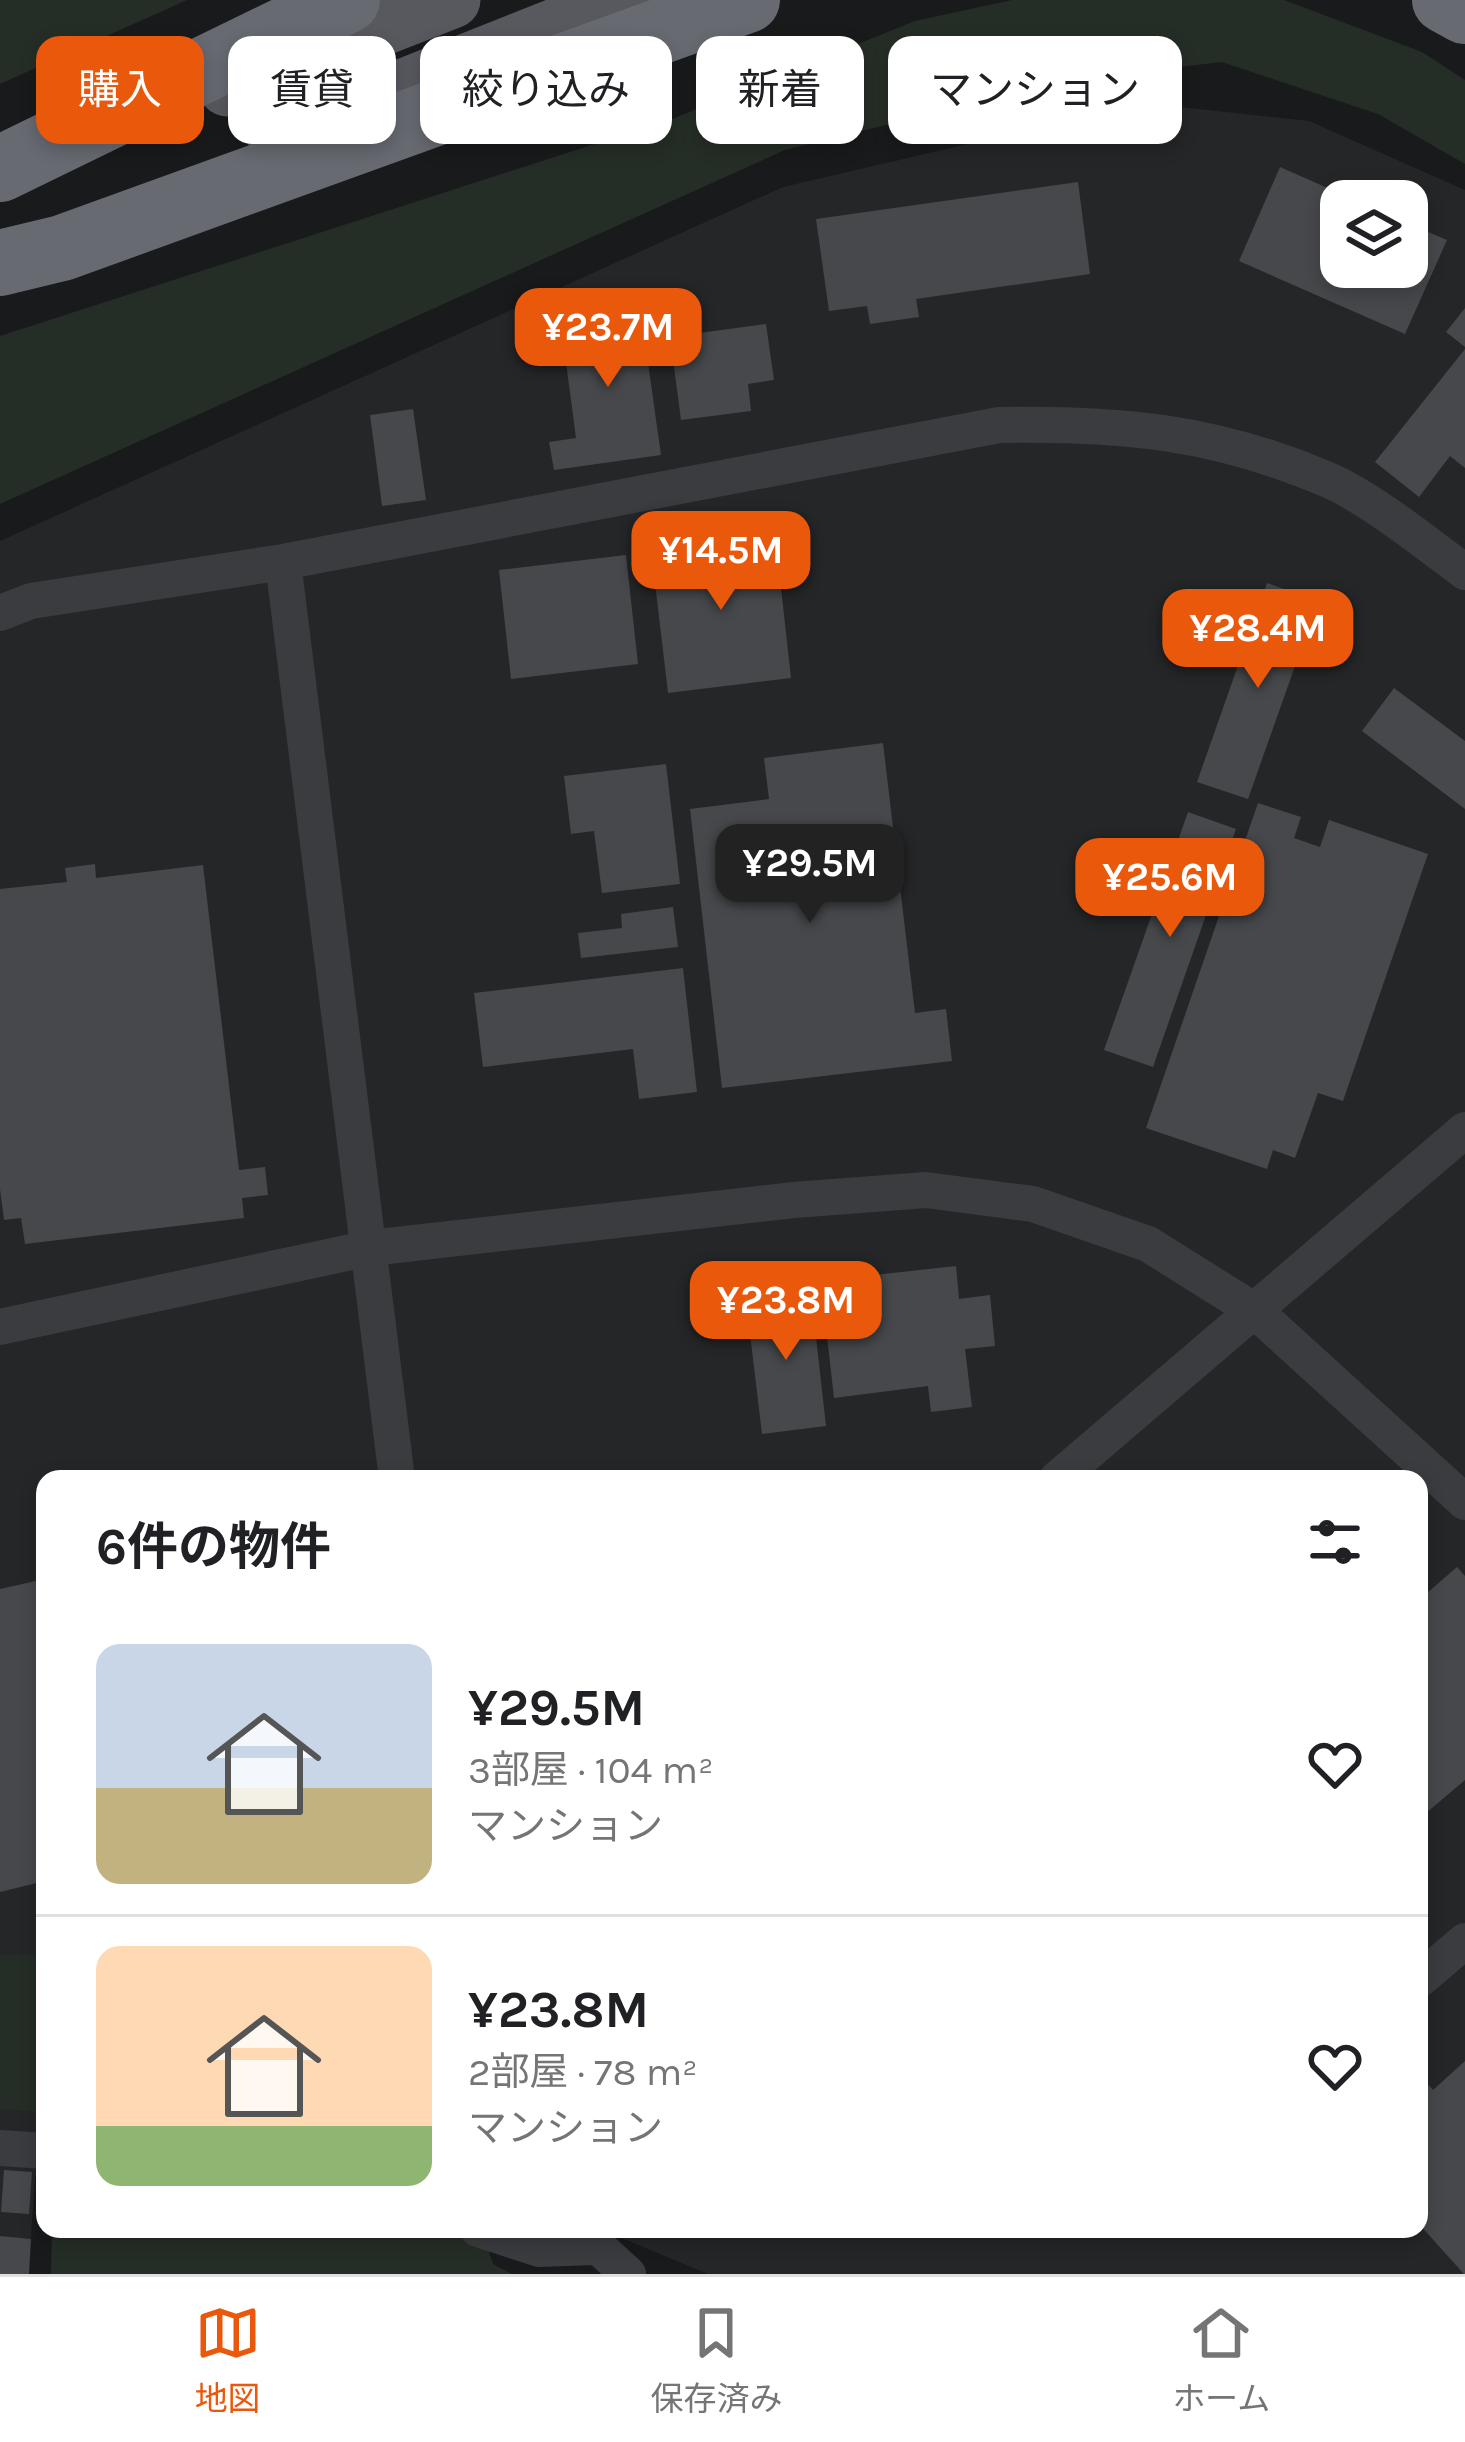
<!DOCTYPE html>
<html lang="ja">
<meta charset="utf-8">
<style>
:root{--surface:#fff;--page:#f6f6f6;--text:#202124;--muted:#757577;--line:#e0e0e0;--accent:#ea580c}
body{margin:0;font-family:Karla,"Noto Sans JP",sans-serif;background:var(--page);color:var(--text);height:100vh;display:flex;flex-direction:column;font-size:45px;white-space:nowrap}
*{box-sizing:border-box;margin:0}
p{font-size:39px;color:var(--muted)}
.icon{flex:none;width:66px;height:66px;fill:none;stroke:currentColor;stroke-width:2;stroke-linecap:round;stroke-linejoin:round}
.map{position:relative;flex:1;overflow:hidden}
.side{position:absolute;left:36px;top:1470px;width:1392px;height:768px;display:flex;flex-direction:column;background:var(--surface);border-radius:24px;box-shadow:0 6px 18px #0003}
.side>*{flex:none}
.hud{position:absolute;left:36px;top:36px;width:1395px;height:108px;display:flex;gap:24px}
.fabs{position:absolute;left:1320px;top:180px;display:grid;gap:24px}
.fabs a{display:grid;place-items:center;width:108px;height:108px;border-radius:24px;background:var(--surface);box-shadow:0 6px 18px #0003;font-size:60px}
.price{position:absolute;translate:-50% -102px;padding:0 27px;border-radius:24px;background:var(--accent);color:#fff;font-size:39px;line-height:78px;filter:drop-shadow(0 3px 6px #0008)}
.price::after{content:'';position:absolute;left:50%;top:72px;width:36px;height:27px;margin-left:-18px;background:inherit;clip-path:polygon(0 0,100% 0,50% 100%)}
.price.current{background:#222;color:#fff}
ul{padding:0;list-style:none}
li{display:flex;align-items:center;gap:36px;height:300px;padding:0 60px}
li+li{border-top:3px solid var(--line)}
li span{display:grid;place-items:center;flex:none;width:336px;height:240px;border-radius:24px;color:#555}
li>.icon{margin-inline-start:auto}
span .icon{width:144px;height:144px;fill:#fffc;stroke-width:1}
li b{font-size:51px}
h2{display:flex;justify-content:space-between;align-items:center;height:144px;padding:0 60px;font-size:51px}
.chip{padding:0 42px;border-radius:24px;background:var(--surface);box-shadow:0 6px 18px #0003;font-size:42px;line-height:108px}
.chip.current{background:var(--accent);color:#fff}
.tab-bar{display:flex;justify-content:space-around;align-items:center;height:168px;border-top:3px solid var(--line);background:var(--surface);font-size:33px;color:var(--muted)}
.tab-bar a{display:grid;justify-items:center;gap:6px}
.tab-bar .current{color:var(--accent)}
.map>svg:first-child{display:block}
.built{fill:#252628;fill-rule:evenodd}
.green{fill:#252e26}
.building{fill:#46484b}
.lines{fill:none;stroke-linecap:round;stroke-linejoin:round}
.minor{stroke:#3b3c40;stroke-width:36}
.primary{stroke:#57595f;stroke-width:57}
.motorway{stroke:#676a71;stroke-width:66}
</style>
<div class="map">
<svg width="1465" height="2274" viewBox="0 0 1465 2274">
<rect width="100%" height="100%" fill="#191a1b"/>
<path class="built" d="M 1144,103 L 1309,121 L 1465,190 L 1465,2274 L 708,2274 L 600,2229 L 1419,2229 L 1419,1479 L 45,1479 L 45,2115 L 40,2115 L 28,2274 L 0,2274 L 0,541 L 783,187 ZM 1341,201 L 1407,201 L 1407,267 L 1341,267 Z"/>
<path class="green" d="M 0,0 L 187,0 L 0,84 Z
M 1012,0 L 1284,0 L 1422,52 L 1465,80 L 1465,164 L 1378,114 L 1222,62 L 1068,80 L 785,150 L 0,504 L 0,336 L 672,119 L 915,21 Z
M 45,1954 L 45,2112 L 0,2109 L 0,1955 Z
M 52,2229 L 481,2229 L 493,2264 L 512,2274 L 51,2274 Z"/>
<path class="building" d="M 1280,167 L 1357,201 L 1341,201 L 1341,267 L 1407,267 L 1407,223 L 1447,240 L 1405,334 L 1239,261 Z
M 1078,182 L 1090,274 L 916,299 L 919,317 L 870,324 L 867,306 L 829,311 L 816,219 Z
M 640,306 L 661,455 L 554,470 L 549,442 L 576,438 L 560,317 Z
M 1465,308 L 1465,347 L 1446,332 Z
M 766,324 L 774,380 L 748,384 L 751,411 L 681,420 L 670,337 Z
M 1465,349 L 1465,468 L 1450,456 L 1419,497 L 1375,462 Z
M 413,409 L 426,500 L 382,506 L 370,415 Z
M 775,534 L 791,678 L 668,693 L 651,549 Z
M 626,555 L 638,664 L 511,679 L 499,570 Z
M 1267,583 L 1318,601 L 1248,799 L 1197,782 Z
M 1394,688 L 1465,741 L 1465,809 L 1362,731 Z
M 883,743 L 915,1013 L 946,1009 L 952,1061 L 722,1088 L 690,809 L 769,799 L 764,758 Z
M 666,764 L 680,884 L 602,893 L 594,831 L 571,834 L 564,776 Z
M 1258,803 L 1301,817 L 1294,838 L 1320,847 L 1329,820 L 1428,854 L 1343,1101 L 1318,1093 L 1295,1158 L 1273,1150 L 1267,1169 L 1146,1128 Z
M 1188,812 L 1236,829 L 1153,1067 L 1104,1050 Z
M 95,864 L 96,878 L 203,865 L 239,1170 L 265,1167 L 268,1195 L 242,1198 L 244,1218 L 25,1244 L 21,1218 L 4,1220 L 0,1189 L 0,889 L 67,882 L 65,868 Z
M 673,907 L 678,947 L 581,958 L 578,933 L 622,928 L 621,914 Z
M 683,968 L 697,1092 L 639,1099 L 633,1049 L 483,1067 L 474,993 Z
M 956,1266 L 959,1299 L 990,1295 L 995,1346 L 965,1349 L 972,1407 L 931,1412 L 928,1386 L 834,1398 L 823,1301 L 849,1298 L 847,1278 Z
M 811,1293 L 826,1426 L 762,1434 L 746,1300 Z
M 1457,1567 L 1465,1576 L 1465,1780 L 1419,1819 L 1419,1600 Z
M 45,1579 L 45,1881 L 0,1892 L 0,1589 Z
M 1465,2061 L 1465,2274 L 1464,2274 L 1419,2224 L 1419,2074 L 1433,2090 Z
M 4,2170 L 32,2172 L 29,2214 L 1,2212 Z
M 0,2236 L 31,2239 L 29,2274 L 0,2274 Z"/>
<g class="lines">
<path class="minor" d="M 283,562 L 397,1479
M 0,613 L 31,601 L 283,562 L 999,425 C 1119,423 1213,431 1326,479 C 1369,497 1426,543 1465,572
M 0,1327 L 370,1248 L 794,1200 L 926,1190 L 1033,1204 L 1148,1244 L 1255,1311 L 1465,1502
M 1057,1479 L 1465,1130
M 1419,1980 L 1465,1941
M 0,2148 L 45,2151
M 478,2229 L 539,2249 L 595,2247
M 582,2232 L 628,2274"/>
<path class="primary" d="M 227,88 L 452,0
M 276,138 L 623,0"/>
<path class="motorway" d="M 1445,0 L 1465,11
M 0,169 L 347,0
M 0,263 L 62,248 L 747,0"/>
</g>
</svg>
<div class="fabs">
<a><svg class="icon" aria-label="layers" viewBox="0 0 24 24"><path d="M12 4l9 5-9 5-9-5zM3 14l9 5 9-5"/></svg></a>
</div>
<b class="price" style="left:608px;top:390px">¥23.7M</b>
<b class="price" style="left:721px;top:613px">¥14.5M</b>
<b class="price" style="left:1258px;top:691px">¥28.4M</b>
<b class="price current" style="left:810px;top:926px">¥29.5M</b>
<b class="price" style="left:1170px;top:940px">¥25.6M</b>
<b class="price" style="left:786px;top:1363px">¥23.8M</b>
<div class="hud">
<a class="chip current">購入</a>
<a class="chip">賃貸</a>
<a class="chip">絞り込み</a>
<a class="chip">新着</a>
<a class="chip">マンション</a>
</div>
<section class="side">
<h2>6件の物件<svg class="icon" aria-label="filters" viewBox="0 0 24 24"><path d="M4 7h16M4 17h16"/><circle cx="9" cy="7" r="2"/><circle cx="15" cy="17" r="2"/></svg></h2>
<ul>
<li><span style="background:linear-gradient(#c9d6e8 60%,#c2b280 0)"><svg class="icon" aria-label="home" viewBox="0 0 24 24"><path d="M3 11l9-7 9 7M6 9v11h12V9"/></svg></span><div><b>¥29.5M</b><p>3部屋 · 104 m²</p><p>マンション</p></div><svg class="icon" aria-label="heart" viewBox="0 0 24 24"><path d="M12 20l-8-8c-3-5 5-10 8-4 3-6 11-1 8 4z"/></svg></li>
<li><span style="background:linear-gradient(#ffd9b3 75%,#8fb573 0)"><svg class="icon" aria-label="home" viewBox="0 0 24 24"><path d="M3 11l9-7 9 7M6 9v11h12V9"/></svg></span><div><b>¥23.8M</b><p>2部屋 · 78 m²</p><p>マンション</p></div><svg class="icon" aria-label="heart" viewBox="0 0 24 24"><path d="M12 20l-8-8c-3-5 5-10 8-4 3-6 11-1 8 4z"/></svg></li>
</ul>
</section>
</div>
<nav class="tab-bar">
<a class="current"><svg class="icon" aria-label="map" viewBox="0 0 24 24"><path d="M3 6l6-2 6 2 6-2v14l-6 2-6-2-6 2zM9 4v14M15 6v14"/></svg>地図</a>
<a><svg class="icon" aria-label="saved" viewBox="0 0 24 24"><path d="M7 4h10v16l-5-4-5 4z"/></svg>保存済み</a>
<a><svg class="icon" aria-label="home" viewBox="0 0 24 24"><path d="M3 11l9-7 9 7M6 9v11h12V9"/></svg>ホーム</a>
</nav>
